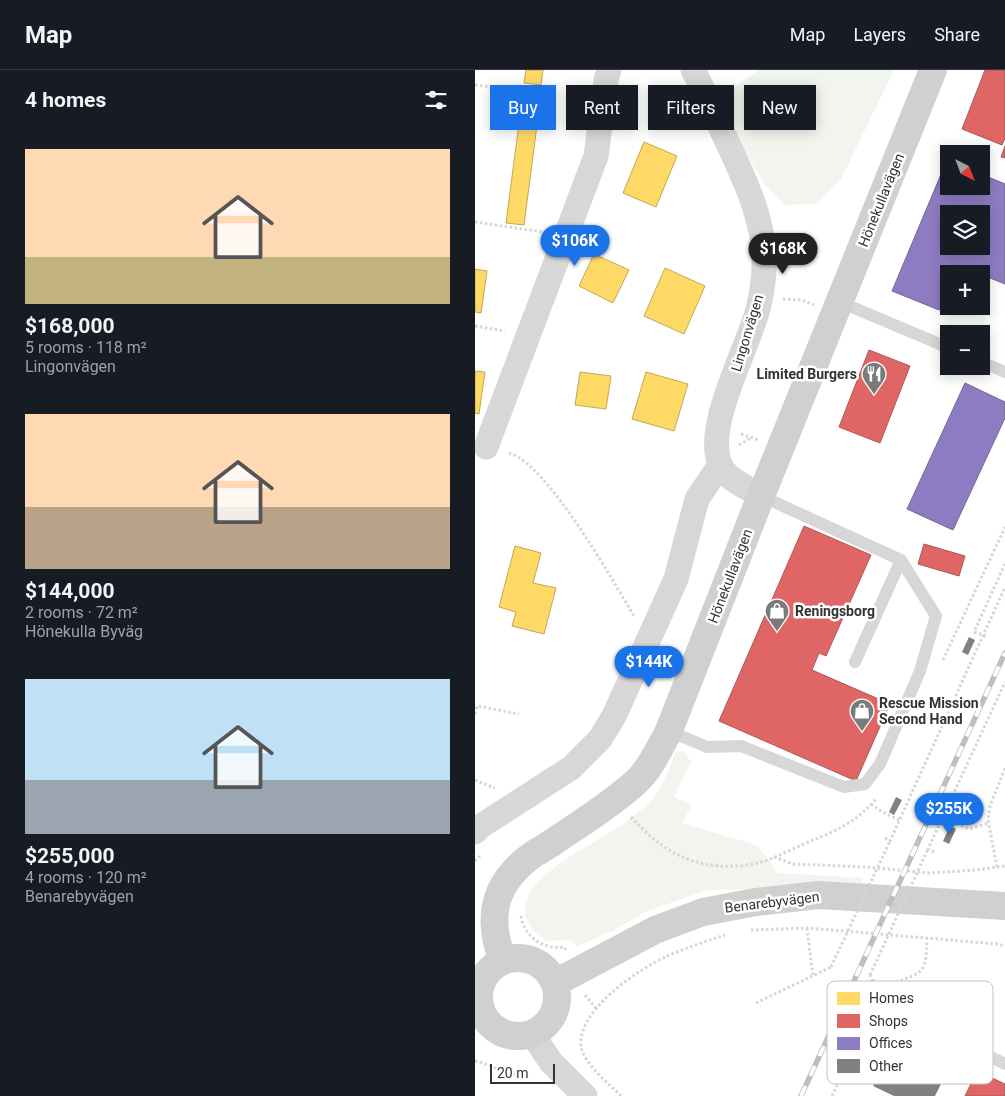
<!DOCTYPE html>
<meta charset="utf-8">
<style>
:root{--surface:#171b24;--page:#20242c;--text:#f1f3f6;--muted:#9ea1a6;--line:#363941;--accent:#1a73e8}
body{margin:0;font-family:Roboto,sans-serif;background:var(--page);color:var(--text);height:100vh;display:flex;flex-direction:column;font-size:19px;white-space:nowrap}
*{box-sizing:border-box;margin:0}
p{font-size:16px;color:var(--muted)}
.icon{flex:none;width:28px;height:28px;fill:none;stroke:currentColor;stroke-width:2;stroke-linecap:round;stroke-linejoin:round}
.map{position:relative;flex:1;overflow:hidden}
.panel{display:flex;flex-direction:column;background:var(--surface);width:475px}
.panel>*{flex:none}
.top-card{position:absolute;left:15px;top:15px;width:440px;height:45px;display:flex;gap:10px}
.needle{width:32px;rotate:138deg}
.tools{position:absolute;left:465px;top:75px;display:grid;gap:10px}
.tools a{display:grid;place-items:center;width:50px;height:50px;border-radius:0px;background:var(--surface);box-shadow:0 2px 12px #0003;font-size:25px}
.scale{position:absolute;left:15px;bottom:12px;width:65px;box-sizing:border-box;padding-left:5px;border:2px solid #333;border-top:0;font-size:14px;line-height:18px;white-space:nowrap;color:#333;-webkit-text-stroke:4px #fff;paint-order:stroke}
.price{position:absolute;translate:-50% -42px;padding:0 11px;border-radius:18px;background:var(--accent);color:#fff;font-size:16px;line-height:32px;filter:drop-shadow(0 1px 2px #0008)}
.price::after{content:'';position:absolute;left:50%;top:30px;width:15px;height:11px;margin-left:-8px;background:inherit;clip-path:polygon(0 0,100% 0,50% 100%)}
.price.current{background:#222;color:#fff}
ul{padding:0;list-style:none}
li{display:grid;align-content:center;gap:10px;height:265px;padding:0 25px}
li span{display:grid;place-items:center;height:155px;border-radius:0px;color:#555}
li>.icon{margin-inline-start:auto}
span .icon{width:90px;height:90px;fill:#fffc;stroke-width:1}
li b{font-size:21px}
h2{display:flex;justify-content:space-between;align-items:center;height:60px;padding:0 25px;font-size:21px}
.pill{padding:0 18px;border-radius:0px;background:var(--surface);box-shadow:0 2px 12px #0003;font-size:18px;line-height:45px}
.pill.current{background:var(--accent);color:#fff}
header{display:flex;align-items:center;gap:30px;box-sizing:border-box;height:70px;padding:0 25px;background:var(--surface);border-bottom:1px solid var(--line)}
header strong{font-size:24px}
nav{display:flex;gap:28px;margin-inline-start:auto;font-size:18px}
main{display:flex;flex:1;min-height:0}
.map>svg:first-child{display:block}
.green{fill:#f1f5ed}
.homes{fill:#ffd966;stroke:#c2a757}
.shops{fill:#e06666;stroke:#ac5757}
.offices{fill:#8e7cc3;stroke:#736698;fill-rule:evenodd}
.building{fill:#818181}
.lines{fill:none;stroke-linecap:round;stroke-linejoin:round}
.path{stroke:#d6d6d6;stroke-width:3;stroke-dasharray:2.5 2.5;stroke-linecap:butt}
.lane{stroke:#d7d7d7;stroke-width:12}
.street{stroke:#d7d7d7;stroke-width:25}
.secondary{stroke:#d0d0d0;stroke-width:28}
.rail-casing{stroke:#bebebe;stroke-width:5.5}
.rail{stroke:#fff;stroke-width:4;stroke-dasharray:11;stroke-linecap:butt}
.path-bridge{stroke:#d6d6d6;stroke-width:3;stroke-dasharray:2.5 2.5;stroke-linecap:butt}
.labels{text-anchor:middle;stroke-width:5;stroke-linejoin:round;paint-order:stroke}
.street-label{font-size:14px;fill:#333;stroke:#fff}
.poi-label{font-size:14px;font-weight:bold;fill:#333;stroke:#fff;text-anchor:start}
.key{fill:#fff;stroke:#c2c2c2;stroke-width:1}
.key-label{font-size:14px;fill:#333}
</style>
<header>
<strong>Map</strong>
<nav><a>Map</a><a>Layers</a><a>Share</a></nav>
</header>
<main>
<section class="panel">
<h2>4 homes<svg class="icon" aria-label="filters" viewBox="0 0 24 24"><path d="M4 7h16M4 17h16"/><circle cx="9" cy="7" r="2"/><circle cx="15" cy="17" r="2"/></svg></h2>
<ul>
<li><span style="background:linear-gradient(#ffd9b3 70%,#c2b280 0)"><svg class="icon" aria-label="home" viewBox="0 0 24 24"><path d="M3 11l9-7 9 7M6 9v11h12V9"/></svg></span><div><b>$168,000</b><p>5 rooms · 118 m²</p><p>Lingonvägen</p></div></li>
<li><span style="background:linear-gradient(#ffd9b3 60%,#b9a48a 0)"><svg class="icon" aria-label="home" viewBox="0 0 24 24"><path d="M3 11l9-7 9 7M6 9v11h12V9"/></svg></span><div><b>$144,000</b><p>2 rooms · 72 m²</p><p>Hönekulla Byväg</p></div></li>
<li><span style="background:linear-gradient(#bfe0f5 65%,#9aa5b1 0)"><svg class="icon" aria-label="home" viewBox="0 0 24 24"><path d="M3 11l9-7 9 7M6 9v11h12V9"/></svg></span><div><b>$255,000</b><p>4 rooms · 120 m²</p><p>Benarebyvägen</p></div></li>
</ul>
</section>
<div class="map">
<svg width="530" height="1026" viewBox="0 0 530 1026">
<rect width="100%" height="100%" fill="#fff"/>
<path class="green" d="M 284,0 L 419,0 L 366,109 L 340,134 L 310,135 L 290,115 L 249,46 L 250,23 Z
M 209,681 L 216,692 L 199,727 L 217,735 L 207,753 L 278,774 L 286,780 L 303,803 L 388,808 L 385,821 L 285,819 L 233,820 L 172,841 L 137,861 L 102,876 L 96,870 L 71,871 L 59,862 L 49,845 C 50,834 53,822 61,814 C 94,780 141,765 174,733 C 187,719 194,699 201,682 Z"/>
<path class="homes" d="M 51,0 L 68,0 L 66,15 L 49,13 Z
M 47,30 L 65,32 L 49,155 L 31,153 Z
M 169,72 L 202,86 L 181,137 L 148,123 Z
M 119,184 L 154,200 L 138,233 L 104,216 Z
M 190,198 L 230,216 L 209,264 L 169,246 Z
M 0,199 L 12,201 L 6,243 L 0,242 Z
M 0,301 L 10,302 L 4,344 L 0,343 Z
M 105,302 L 136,306 L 131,339 L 100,335 Z
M 171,302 L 213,314 L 199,361 L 157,349 Z
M 40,476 L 66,483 L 58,513 L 81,518 L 69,564 L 37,556 L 41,542 L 24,537 Z"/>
<path class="shops" d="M 510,0 L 530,0 L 530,68 L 527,75 L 487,59 Z
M 530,76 L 530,88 L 526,87 Z
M 394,280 L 435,296 L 405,373 L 364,357 Z
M 329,456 L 396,485 L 351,586 L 344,583 L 337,600 L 415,634 L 381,711 L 244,651 Z
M 449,474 L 490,486 L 484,506 L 443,494 Z
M 502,1001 L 530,1014 L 530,1026 L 490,1026 Z"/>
<path class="offices" d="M 472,90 L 474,90 L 474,116 L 506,116 L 506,104 L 530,114 L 530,214 L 483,195 L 479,204 L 474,204 L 474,217 L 464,240 L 417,221 ZM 474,144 L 506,144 L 506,176 L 474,176 Z
M 490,313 L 530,332 L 530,348 L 478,460 L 432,439 Z"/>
<path class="building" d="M 494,567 L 500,570 L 493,585 L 487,582 Z
M 421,727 L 427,730 L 419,745 L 414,742 Z
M 475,756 L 481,759 L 474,774 L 468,771 Z
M 430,949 L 485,976 L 460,1026 L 419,1026 L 398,1016 Z"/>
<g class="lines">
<path class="path" d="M 0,15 L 72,24
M 0,152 L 68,162
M 308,229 L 327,230 L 339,235
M 0,256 L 30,261
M 266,364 L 284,370
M 264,375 L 276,368
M 34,383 C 71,392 138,511 159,546
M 511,566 L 499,562 L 530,494
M 468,590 L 530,457
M 0,644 L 2,636 L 44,644
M 0,710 L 20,718
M 396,734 L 406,741 L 424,750
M 156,747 C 190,785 226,803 278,794 C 296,791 314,780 331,773 C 362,760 379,754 401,729
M 468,747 L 494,759 L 514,753
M 410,768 L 415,771 L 530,517
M 459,782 L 453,779 L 530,612
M 299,787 L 318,794 L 391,797 L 454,803 L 502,800 L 530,796
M 0,791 L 5,786
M 522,797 L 513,750 L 515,736 L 530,698
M 46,846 C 49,867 69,880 89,877 L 91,880
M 332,858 L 338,906
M 276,860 L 332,858 L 522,874 L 530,876
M 402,919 C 407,915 413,913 420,912 C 451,903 451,900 452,868
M 110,925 L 121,938
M 281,933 L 356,897
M 0,991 C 18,994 39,1012 56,1002
M 146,1026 C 135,1015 108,993 106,976 C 102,940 164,899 192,886 C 211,878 231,871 250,865
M 357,1026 L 397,939 L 402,919 L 395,905"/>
<path class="lane" d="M 365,232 L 474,278
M 506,292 L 530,302
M 286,426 L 426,490 L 380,592
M 194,661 L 232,677 L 266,676 L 369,717 L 390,714 L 405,694 L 445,601 L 461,546 L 426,490
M 508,983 L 530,994"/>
<path class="street" d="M 218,0 C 229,21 239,43 249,65 C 268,106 291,151 289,197 C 289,211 286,226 283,239 C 273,278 229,356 245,394 C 251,409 273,418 286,426
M 11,377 L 121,86 L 131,10 L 134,0
M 0,762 L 6,756 L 96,698 L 125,669 L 139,646 L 201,509 L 222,429 L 245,395
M 57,964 L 76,992 L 110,1026"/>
<path class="secondary" d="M4 927a39 39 0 1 1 78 0a39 39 0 1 1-78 0Z
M 28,891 C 12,850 17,817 52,789 C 60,782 70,778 78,772 C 106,753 137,734 162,711 C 176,698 183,680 193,663 L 286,426 L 458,0
M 80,913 L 180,860 L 228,842 L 281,832 L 343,825 L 530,836"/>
<defs>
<path id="rail" d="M 326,1026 L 530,583"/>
</defs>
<use href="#rail" class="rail-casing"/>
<use href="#rail" class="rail"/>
<path class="path-bridge" d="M 356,897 L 415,771
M 395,905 L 453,779"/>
</g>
<defs>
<symbol id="restaurant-pin" viewBox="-11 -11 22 30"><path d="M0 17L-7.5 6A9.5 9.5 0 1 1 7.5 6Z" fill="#7a7a7a" stroke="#fff"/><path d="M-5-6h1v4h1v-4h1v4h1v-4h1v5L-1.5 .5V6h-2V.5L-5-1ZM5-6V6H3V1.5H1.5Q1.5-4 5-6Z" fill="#fff"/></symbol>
<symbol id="shop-pin" viewBox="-11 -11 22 30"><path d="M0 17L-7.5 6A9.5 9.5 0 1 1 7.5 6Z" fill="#7a7a7a" stroke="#fff"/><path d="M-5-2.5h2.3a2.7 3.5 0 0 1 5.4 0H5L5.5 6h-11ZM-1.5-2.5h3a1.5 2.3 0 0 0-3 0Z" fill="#fff"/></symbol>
</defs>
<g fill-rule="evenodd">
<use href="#restaurant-pin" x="385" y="290" width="28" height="38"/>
<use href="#shop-pin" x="288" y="527" width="28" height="38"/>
<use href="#shop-pin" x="373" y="627" width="28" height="38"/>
</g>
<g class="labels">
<g class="street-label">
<text transform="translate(406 130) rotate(-68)" y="5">Hönekullavägen</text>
<text transform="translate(272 263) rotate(-73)" y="5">Lingonvägen</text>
<text transform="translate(255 506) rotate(-69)" y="5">Hönekullavägen</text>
<text transform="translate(297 832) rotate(-7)" y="5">Benarebyvägen</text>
</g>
<g class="poi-label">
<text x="382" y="309" text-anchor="end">Limited Burgers</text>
<text x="320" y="546">Reningsborg</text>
<text x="404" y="638">Rescue Mission<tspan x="404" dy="16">Second Hand</tspan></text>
</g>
</g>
<rect x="352" y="911" width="166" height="103" rx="8" class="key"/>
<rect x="362" y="922" width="23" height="13" fill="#ffd966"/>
<rect x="362" y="944" width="23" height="14" fill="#e06666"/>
<rect x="362" y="967" width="23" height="13" fill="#8e7cc3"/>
<rect x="362" y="989" width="23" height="14" fill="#818181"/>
<g class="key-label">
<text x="394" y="933">Homes</text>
<text x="394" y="956">Shops</text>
<text x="394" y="978">Offices</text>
<text x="394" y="1001">Other</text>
</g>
</svg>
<div class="tools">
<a><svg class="needle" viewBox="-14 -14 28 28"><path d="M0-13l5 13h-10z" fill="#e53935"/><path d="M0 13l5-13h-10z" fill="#9ea1a6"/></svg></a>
<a><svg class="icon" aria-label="layers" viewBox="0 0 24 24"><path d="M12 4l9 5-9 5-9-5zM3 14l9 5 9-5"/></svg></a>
<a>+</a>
<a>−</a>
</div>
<div class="scale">20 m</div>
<b class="price" style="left:100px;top:197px">$106K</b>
<b class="price current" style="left:308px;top:205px">$168K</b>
<b class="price" style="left:174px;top:618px">$144K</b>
<b class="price" style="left:474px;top:765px">$255K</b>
<div class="top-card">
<a class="pill current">Buy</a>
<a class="pill">Rent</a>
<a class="pill">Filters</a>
<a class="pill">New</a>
</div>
</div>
</main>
